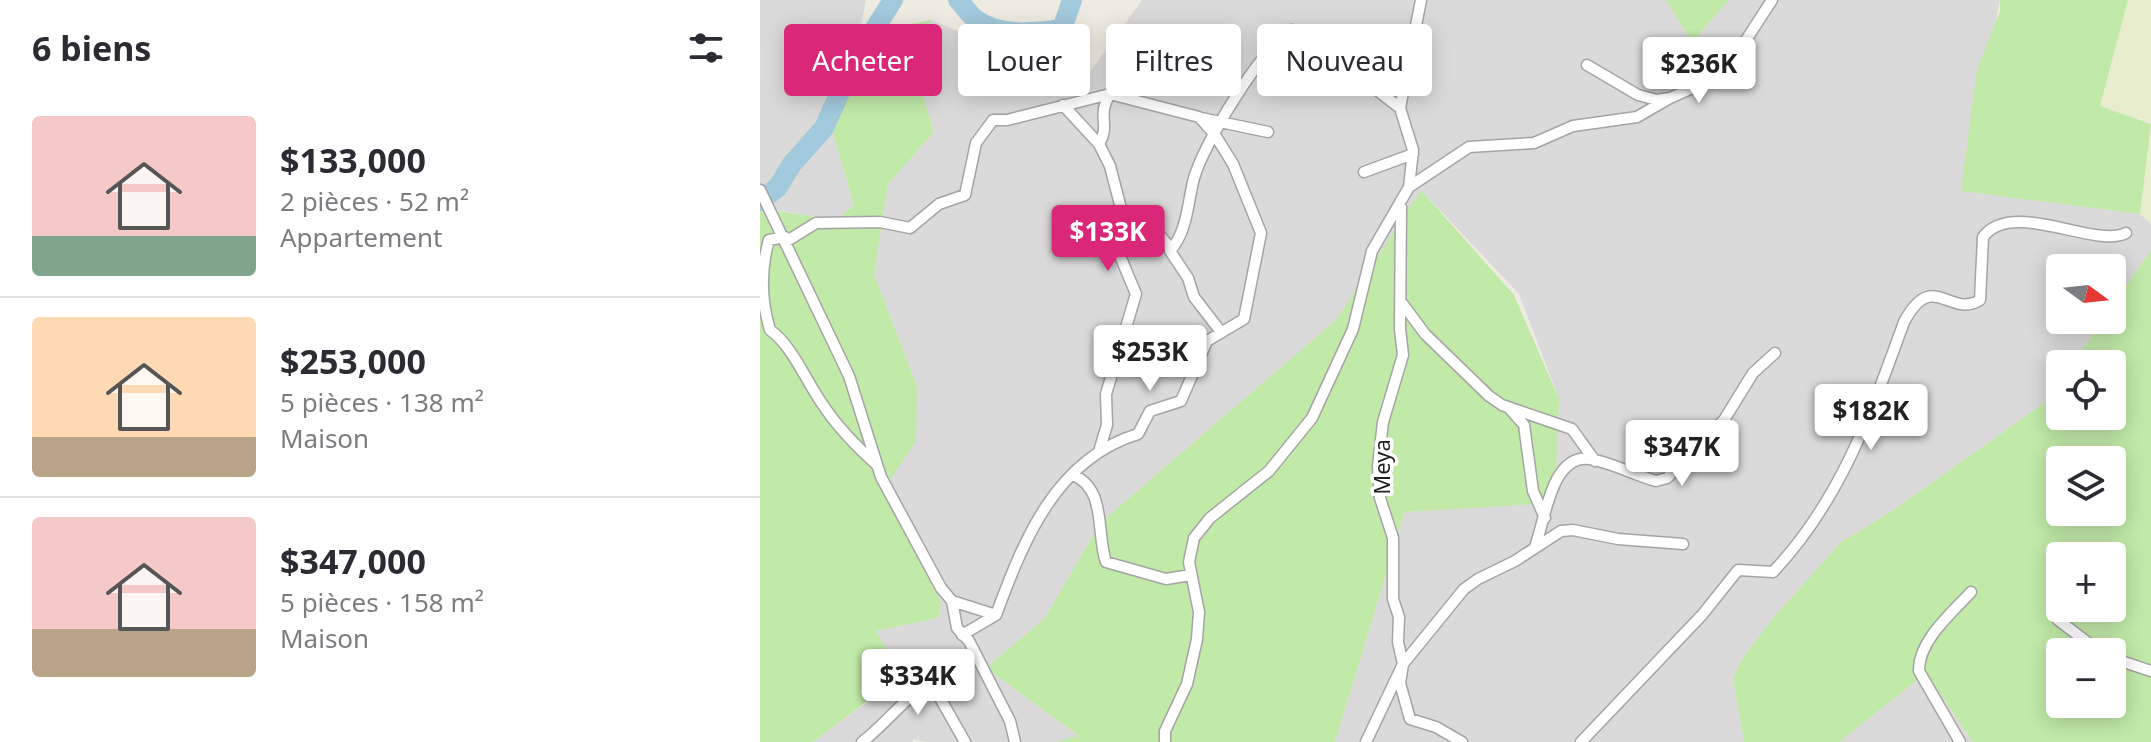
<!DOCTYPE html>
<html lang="fr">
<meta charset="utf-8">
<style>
:root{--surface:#fff;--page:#f7f7f7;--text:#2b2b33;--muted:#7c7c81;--line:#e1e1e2;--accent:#db2777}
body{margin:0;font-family:"Noto Sans",sans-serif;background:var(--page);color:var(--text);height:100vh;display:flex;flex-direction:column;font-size:30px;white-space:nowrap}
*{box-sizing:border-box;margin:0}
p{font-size:26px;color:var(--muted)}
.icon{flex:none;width:44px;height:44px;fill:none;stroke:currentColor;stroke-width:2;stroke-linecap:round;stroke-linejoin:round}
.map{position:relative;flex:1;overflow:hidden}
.panel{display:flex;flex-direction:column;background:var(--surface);width:760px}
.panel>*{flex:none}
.hud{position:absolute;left:24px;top:24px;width:760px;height:72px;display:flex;gap:16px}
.needle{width:52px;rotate:105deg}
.buttons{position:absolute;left:1286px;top:254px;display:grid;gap:16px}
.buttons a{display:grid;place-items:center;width:80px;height:80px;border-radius:8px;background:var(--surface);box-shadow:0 4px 20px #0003;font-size:40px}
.price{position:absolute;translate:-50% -68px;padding:0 18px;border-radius:8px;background:#fff;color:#222;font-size:26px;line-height:52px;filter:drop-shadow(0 2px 4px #0008)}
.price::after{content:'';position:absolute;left:50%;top:48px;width:24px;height:18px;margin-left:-12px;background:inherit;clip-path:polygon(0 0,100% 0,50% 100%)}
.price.current{background:var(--accent);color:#fff}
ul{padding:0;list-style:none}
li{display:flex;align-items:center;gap:24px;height:200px;padding:0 32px}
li+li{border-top:2px solid var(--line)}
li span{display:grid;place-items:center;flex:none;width:224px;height:160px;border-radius:8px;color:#555}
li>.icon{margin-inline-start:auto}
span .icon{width:96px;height:96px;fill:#fffc;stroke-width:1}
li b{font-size:34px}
h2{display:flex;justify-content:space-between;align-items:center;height:96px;padding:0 32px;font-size:34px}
.tag{padding:0 28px;border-radius:8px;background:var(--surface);box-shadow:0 4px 20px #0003;font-size:28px;line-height:72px}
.tag.current{background:var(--accent);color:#fff}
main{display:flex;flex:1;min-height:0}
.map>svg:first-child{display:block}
.residential{fill:#dbdada}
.farmland{fill:#e7edcd}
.grass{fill:#c1e9a8;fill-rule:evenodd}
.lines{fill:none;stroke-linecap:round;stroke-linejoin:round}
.river{stroke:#a2c9dc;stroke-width:20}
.street-casing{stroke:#a4a4a4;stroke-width:13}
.street{stroke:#fff;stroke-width:10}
.labels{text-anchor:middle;stroke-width:7;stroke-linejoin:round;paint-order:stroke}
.street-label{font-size:22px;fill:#1d1d1d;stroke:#fff}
</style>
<main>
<section class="panel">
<h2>6 biens<svg class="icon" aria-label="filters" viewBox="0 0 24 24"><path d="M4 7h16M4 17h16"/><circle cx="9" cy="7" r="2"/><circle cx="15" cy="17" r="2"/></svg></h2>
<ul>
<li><span style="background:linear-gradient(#f6c9c9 75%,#7fa58c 0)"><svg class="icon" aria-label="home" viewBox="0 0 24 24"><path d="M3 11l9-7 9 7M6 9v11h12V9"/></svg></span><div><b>$133,000</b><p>2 pièces · 52 m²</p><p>Appartement</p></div></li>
<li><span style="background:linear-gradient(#ffd9b3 75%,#b9a48a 0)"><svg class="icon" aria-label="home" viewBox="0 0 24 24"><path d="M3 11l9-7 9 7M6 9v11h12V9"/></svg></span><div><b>$253,000</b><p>5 pièces · 138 m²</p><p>Maison</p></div></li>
<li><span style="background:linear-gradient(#f6c9c9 70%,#b9a48a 0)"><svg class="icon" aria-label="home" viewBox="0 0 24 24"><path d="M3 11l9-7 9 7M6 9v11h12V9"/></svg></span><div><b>$347,000</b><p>5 pièces · 158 m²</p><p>Maison</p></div></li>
</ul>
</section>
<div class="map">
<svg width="1391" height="742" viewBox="0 0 1391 742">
<rect width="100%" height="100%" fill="#eeece2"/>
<path class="residential" d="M 0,0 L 106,0 L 99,35 L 64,103 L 94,205 L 76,220 L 0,207 Z
M 382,0 L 906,0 L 932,42 L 969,0 L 1240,0 L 1202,191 L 1380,214 L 1391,224 L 1391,250 L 1352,306 L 1352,268 L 1300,268 L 1300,320 L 1343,320 L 1312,364 L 1300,364 L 1300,382 L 1287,401 L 1135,509 L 1080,543 L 1013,618 L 984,656 L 973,678 L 984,742 L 575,742 L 645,512 L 795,502 L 799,399 L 759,294 L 662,191 L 576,320 L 340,523 L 285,618 L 226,668 L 320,737 L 295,742 L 166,742 L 153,739 L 153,742 L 53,742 L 142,676 L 116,631 L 178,618 L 181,602 L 122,490 L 157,387 L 114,274 L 128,184 L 174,132 L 150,54 L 171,20 L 322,83 Z
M 1166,673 L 1213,742 L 1079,742 Z"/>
<path class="farmland" d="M 1368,0 L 1391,0 L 1391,122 L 1340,107 Z
M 1391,125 L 1391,224 L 1380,214 Z"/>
<path class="grass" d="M 906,0 L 969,0 L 932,42 Z
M 1240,0 L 1368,0 L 1340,106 L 1391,124 L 1380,214 L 1201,191 L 1217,70 L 1240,11 Z
M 171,20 L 150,54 L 174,132 L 128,184 L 114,274 L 157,387 L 156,441 L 123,490 L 181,602 L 178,618 L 116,631 L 142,675 L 53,742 L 0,742 L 0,208 L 76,220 L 94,205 L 64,103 L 99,35 Z
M 661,190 L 754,295 L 799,399 L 795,503 L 645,512 L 575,742 L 295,742 L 319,736 L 226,668 L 285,618 L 340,523 L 576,320 Z
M 1391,250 L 1391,742 L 1213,742 L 1166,673 L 1079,742 L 984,742 L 973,678 L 984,656 L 1013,618 L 1080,543 L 1135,509 L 1287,401 L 1300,382 L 1300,416 L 1352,416 L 1352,364 L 1312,364 L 1343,320 L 1352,320 L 1352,306 ZM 1300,460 L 1352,460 L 1352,512 L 1300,512 ZM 1300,556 L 1352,556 L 1352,608 L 1300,608 ZM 1300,652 L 1352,652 L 1352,704 L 1300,704 Z"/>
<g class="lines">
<path class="river" d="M 198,0 C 204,6 209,14 215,19 C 238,37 275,33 302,29 L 312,0
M 0,201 L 18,187 L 32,164 L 64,128 L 93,63 L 133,0"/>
<defs>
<path id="street" d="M 827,65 L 878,95 L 897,100 L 910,98 L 964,74 L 1012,0
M 303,105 L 339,144 L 350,166 L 365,224 L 358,251 L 376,294 L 346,394 L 347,425 L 340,448
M 441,118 L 508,132
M 339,144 C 351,124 336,117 350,94
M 604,172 L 653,154
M 649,187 L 709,147 L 774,143 L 813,126 L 877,117 L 910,98
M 0,190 L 89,376 L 121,477 L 181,588 L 192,601 L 197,628 L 209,641 L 250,721 L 255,742
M 641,207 L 640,329 L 643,355 L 623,422 L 618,466 L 620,498 L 633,538 L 633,599 L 639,617 L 638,642 L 643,664 L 640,683 L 650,719 L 676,727 L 702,742
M 362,213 L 398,233 L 411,249
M 25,237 L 9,240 C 0,271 1,300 10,330 C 32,345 47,383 63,405 C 78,428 97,447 117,465
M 27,241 L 56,223 L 120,222 L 150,228 L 179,204 L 205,195 L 216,143 L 233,120 L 247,120 L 350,94 L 439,117 L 455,135 L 473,164 L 501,233 L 484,319 L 447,341 L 421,401 L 390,411 L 378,434 C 296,459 264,539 236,615 L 192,601
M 642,303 L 665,334 L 729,396 L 742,405 L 812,429 L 835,461
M 461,332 L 434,297 L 428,278 L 410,251 C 428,230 427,205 434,178 C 445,141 500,51 531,30 L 542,32 L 640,108
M 749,408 L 764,425 L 773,491 L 785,518
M 313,475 C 347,489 336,534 346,562 L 406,579 L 431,575
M 775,547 C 785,521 791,453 830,459 C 853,463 874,475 896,481 L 907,478 L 964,420 L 993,373 L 1015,353
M 1297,619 L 1340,652
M 202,635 L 236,615
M 1352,658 L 1391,671
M 102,742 C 121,729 155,687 171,682 L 205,742
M 405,742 L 405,731 L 427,684 L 437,639 L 439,612 L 429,562 L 434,538 L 450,518 L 509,471 L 552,418 L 593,329 L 612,251 L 649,187 L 653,150 L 640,108 L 661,0
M 606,742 L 643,664 L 704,589 L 718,579 L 755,561 L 801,531 L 813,530 L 858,539 L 923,544
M 821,742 L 942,615 L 978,570 L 1013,572 C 1081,500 1111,413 1144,322 C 1173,268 1189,319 1220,300 L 1223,237 C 1252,198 1335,249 1366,233
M 1200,742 L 1159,671 C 1158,641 1192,613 1211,592"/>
</defs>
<use href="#street" class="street-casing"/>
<use href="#street" class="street"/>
</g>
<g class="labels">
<g class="street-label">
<text transform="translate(622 467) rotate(-90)" y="8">Meya</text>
</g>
</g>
</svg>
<div class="buttons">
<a><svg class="needle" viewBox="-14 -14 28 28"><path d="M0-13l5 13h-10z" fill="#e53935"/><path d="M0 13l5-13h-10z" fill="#7c7c81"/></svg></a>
<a><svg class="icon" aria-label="locate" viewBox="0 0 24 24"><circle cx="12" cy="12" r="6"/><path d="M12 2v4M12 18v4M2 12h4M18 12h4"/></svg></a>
<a><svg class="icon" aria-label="layers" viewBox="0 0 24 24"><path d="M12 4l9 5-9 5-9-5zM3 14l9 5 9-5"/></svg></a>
<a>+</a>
<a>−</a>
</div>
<b class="price" style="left:939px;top:105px">$236K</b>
<b class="price current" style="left:348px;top:273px">$133K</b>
<b class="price" style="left:390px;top:393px">$253K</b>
<b class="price" style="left:1111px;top:452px">$182K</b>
<b class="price" style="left:922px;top:488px">$347K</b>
<b class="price" style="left:158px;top:717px">$334K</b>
<div class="hud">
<a class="tag current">Acheter</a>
<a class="tag">Louer</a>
<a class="tag">Filtres</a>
<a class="tag">Nouveau</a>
</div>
</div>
</main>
